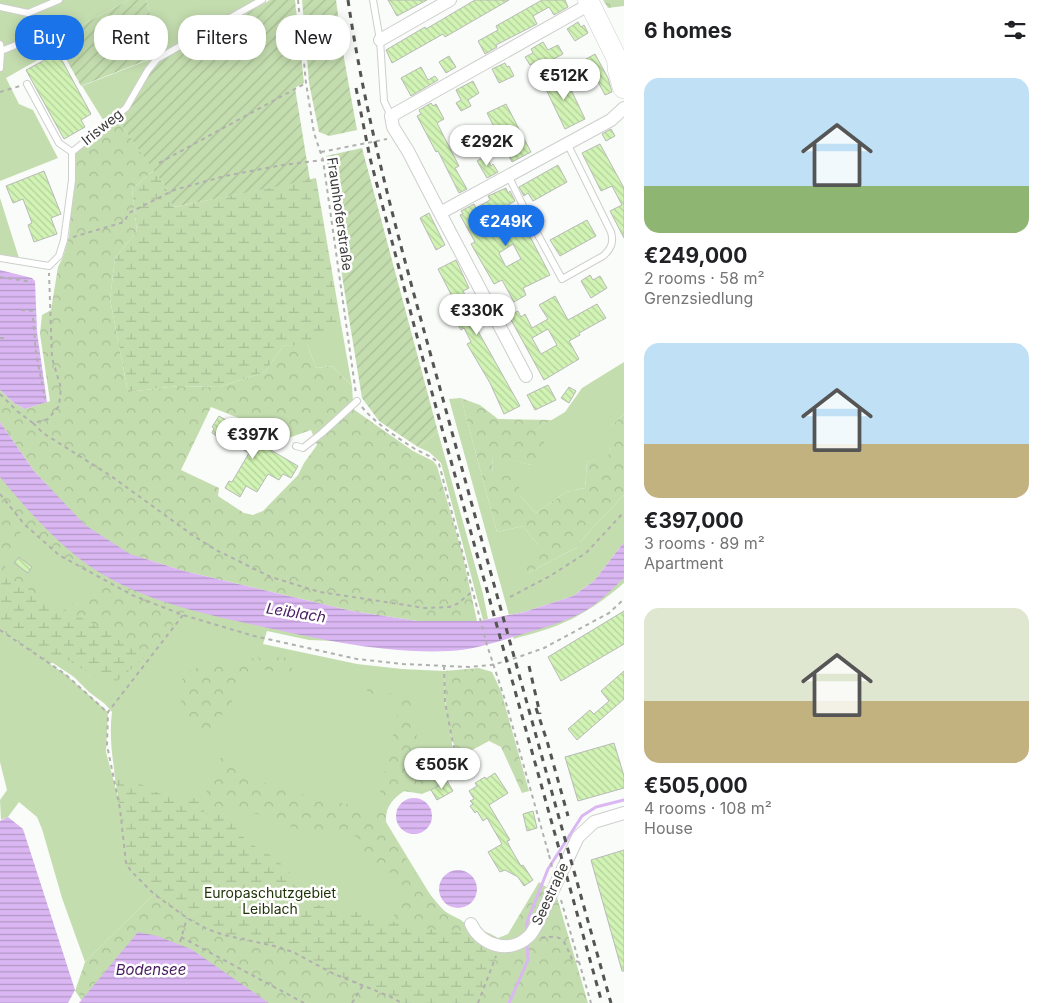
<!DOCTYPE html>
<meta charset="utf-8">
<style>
:root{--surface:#fff;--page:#f2f2f2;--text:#202124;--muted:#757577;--accent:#1a73e8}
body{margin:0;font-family:Inter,sans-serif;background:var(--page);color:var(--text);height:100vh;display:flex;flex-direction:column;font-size:19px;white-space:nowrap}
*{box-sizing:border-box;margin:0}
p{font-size:16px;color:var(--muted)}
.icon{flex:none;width:28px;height:28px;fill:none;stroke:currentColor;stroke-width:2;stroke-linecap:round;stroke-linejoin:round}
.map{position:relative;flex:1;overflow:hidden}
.drawer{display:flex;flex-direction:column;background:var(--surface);width:425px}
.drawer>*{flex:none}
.hud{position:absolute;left:15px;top:15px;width:475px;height:45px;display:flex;gap:10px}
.price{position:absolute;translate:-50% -42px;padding:0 11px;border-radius:18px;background:#fff;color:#222;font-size:16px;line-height:32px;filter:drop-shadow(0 1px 2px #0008)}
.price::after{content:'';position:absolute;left:50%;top:30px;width:15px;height:11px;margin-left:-8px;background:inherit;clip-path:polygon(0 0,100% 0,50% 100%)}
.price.current{background:var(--accent);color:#fff}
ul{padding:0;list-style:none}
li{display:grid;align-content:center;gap:10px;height:265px;padding:0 20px}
li span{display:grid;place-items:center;height:155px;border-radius:15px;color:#555}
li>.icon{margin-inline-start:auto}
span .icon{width:90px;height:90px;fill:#fffc;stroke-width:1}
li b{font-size:21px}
h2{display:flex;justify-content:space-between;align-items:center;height:60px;padding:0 20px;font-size:21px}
.tag{padding:0 18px;border-radius:20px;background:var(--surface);box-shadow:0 2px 12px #0003;font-size:18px;line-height:45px}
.tag.current{background:var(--accent);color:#fff}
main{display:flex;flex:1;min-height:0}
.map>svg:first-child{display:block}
.green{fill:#c4ddaf}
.forest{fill:url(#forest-crowns);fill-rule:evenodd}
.wetland{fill:url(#wetland-marsh)}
.garden{fill:url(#garden-furrows)}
.water{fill:url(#water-rules)}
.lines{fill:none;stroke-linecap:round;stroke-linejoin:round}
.stream{stroke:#dab7f2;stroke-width:3}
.building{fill:url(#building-back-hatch);stroke:#b8bab7;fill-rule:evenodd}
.lane-casing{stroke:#cdcfcc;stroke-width:8}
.street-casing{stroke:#cdcfcc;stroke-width:14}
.primary-casing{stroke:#cdcfcc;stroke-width:21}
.path{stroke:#b0b1af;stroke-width:2;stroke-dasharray:4 4;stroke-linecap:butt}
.lane{stroke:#fff;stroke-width:6}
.street{stroke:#fff;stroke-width:12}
.primary{stroke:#fff;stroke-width:20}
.rail{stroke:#545553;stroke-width:3;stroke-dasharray:6 6;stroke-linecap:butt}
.path-bridge{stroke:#b0b1af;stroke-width:2;stroke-dasharray:4 4;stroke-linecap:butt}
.labels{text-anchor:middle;stroke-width:5;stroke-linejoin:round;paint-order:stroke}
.street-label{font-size:14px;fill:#3b3b3a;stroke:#fff}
.park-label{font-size:14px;fill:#203407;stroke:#fff}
.water-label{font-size:15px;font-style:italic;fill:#491c61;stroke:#fff}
</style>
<main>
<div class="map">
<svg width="624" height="1003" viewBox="0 0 624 1003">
<defs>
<pattern id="forest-crowns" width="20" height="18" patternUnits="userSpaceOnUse" patternTransform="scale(1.25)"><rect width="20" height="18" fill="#c4ddaf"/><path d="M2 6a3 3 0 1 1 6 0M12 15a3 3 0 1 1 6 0" fill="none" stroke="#a9bf97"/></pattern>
<pattern id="wetland-marsh" width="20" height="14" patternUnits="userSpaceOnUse" patternTransform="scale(1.25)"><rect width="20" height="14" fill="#c4ddaf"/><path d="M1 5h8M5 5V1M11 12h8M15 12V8" fill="none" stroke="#a9bf97"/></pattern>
<pattern id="garden-furrows" width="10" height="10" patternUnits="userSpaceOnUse" patternTransform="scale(1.25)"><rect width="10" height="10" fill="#c4ddaf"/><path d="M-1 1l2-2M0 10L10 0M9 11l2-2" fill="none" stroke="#a9bf97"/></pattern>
<pattern id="water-rules" width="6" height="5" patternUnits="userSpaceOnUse" patternTransform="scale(1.25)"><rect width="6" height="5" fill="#dab7f2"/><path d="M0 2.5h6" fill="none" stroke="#b296c5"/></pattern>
<pattern id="building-back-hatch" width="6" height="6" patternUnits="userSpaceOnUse" patternTransform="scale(1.25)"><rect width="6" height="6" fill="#d1f3b4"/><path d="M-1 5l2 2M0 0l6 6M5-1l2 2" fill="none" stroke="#b4d19c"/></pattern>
</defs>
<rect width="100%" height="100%" fill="#fafcf9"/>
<path class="green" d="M 0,0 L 129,0 L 55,39 L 59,48 L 6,78 L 19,104 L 33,110 L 58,158 L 0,181 Z
M 146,0 L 255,0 L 162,54 Z
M 156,57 L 125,106 L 105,123 L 82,86 Z
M 0,198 L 19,258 L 0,255 Z
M 341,324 L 352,386 L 332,366 L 316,368 L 307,344 C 326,343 327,334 341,324 Z
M 624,362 L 624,414 L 611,426 L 611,448 L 608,457 L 587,462 L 585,488 L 566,492 L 536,513 L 521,497 L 492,474 L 493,455 L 531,465 L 535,430 L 565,412 L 582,388 Z
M 461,398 L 497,532 L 523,526 L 538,545 L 538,559 L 528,573 L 576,548 L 586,535 L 624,495 L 624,542 L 594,581 L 573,596 L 524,612 L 509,615 L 449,399 Z
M 438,432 L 483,594 L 488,619 L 483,620 L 441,463 L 429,452 L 418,447 Z
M 0,449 L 176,584 L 470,630 L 579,598 L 624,558 L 624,583 C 589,613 564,626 520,637 L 514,639 L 512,635 L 460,650 L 384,648 L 334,641 L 309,640 L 267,631 L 263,644 L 357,664 L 402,669 L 444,671 L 445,702 L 452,743 L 453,759 L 438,770 L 447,781 C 428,794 426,793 404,791 C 392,799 385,807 386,822 L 431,896 L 445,912 L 461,920 L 482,943 L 490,959 L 581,1003 L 234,1003 L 82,1001 L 76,992 L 90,973 L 153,895 L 85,962 L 62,898 L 42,829 L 37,817 L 19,802 L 8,817 L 1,820 L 0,800 L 7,790 L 0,762 L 0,630 L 65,674 L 108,712 L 106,752 L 119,801 C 115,772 108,742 112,712 L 105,704 L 89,692 L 74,677 L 0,628 Z"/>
<path class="forest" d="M 603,0 L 624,0 L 624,6 L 608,8 Z
M 117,119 L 154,170 L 132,189 L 137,231 L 115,258 L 110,299 L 128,392 L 178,386 L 219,387 L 265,372 L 283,346 L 307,344 L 316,368 L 332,366 L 352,386 L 353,401 L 349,406 L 413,451 L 433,461 L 437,466 L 462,552 L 477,621 L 417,621 L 352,611 L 184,571 L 130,554 L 85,525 L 34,471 L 0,422 L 0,390 L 14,403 L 25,409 L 50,401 L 40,334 L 42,315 L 51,310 L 58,267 L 63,257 L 69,236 L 76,153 L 92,138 ZM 211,407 L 246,421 L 260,433 L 280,441 L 311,430 L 317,445 L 304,463 L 298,475 L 263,511 L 253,515 L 244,513 L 218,496 L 219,488 L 181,470 Z
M 461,398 L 480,405 L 498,419 L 552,420 L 535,430 L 544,439 L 545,457 L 531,465 L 493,456 L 492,474 L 517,477 L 521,497 L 536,513 L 566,492 L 585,488 L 587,462 L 608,456 L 611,448 L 611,426 L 624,414 L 624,495 L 586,535 L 576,548 L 528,573 L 522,565 L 538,559 L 538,545 L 523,526 L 497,532 Z
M 0,477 L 33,515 L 59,540 L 120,583 L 187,609 L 144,658 L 120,638 L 56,605 L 0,574 ZM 24,524 L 59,555 L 103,580 L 68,607 L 5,567 Z
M 264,657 L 291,658 L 293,676 L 253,667 L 250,684 L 236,687 L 234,699 L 221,716 L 208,739 L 187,722 L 180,697 L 183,674 L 206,664 Z
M 479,668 L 492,672 L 501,691 L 529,791 L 522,793 L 501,747 L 489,741 L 459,757 C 446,730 445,700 444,671 Z
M 366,686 L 388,693 L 411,695 L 420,757 L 431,790 L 422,794 L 404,791 C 392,799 385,807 386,822 C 393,840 431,901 446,912 C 461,924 482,928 498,938 L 508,934 L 539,882 L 556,894 L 588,1003 L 478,1003 L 486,984 L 414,927 L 393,922 L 395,911 L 406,892 L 391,873 L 373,864 L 364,851 L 361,840 L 346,831 L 302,832 L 268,816 L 239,811 L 213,815 L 203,813 L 207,789 L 217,760 L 228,754 L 231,766 L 275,788 L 376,811 L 401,700 L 368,693 Z
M 154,894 C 176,910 198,929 226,936 C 248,941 271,943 292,952 C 307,958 321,968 336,975 C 358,984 381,991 402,1003 L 269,1003 L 250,989 L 138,932 L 83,997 L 75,991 L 85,962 Z"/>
<path class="wetland" d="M 154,170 L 167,189 L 174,207 L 316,178 L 341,324 C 335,329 332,334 326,338 C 316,347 295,345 283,346 L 265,372 L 219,387 L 178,386 L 128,392 L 110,299 L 115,258 L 137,231 L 132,189 Z
M 0,574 L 56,605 L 120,638 L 144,658 L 117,681 L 92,675 L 63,657 L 50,664 L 0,630 Z
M 114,771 L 167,797 L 206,799 L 204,813 L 213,815 L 228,814 L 246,841 L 275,858 L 299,882 L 306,903 L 348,910 L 414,927 L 470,934 L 482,943 L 493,966 L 478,1003 L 402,1003 L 389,996 L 334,974 L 293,952 L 274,946 L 224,935 L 187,918 L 154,894 L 131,871 L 126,863 L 120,809 Z"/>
<path class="garden" d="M 129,0 L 146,0 L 162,54 L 81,86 L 55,39 Z
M 270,0 L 295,0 L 304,83 L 295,88 L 310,180 L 173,207 L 167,189 L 117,119 L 150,71 L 159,61 Z
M 302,0 L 336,0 L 344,58 L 357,130 L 329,136 L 319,132 L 309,83 Z
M 362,148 L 438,432 L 418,447 L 379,421 L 362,398 L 343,282 L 326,156 Z"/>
<path class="water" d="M 0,270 L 32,278 L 35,281 L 37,332 L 47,402 L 25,409 L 14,403 L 0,390 Z
M 0,422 L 34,471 L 85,525 L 130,554 L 184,571 L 352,611 L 417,621 L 479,621 L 524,612 L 573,596 L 594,581 L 624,542 L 624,578 C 611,590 598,604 583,612 C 565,622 543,628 523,634 C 499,641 474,650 449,651 C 384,654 318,639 255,625 C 198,613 137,599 88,565 C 55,541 26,509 0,477 Z
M396 816a18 18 0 1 1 36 0a18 18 0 1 1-36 0Z
M 8,817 L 23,829 L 75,990 L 68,1003 L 0,1003 L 0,821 Z
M439 889a19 19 0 1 1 38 0a19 19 0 1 1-38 0Z
M 138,932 L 157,936 L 191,949 L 269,1003 L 79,1003 Z"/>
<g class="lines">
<path class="stream" d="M 527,932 L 527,922 L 548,869 L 582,816 L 596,807 L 624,800
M 509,1003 L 528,960 L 527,945"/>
</g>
<path class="building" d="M 388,0 L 427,0 L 397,16 Z
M 475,0 L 509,0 L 445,37 L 443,34 L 392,63 L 386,50 L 425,27 L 426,29 Z
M 542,0 L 565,0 L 568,7 L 554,15 L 549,7 L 533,16 L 537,24 L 496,45 L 497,47 L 485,54 L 478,41 L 498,30 L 496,26 Z
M 578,22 L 581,27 L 584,25 L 588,33 L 575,41 L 567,29 Z
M 543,42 L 548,50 L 558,45 L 563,54 L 544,64 L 541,59 L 530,65 L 525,57 L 533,53 L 531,49 Z
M 58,53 L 91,114 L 81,120 L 85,127 L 64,139 L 26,70 Z
M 595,54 L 608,78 L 612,92 L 605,95 L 586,59 Z
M 449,56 L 456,67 L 446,73 L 439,62 Z
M 505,63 L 507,67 L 509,66 L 514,76 L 499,83 L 492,69 Z
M 421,67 L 428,80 L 435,76 L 438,80 L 411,96 L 401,78 Z
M 563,73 L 585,119 L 565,129 L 543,83 Z
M 473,81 L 479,93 L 468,100 L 471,106 L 461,111 L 456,103 L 461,100 L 456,90 Z
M 431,103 L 433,106 L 436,104 L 444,119 L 437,123 L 459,166 L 455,168 L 467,189 L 459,193 L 438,151 L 436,152 L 417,116 L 421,114 L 419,110 Z
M 506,104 L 531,152 L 512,162 L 487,113 Z
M 611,129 L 615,136 L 606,141 L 602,134 Z
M 600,144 L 624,188 L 624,238 L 610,211 L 622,205 L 612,186 L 601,191 L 582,153 Z
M 486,156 L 491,166 L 493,164 L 498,172 L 487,178 L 477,161 Z
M 558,165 L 567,182 L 533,201 L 528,193 L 524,196 L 519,187 Z
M 44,171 L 61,214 L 51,218 L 57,234 L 34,242 L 28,225 L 32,223 L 23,199 L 13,203 L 6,186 Z
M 506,188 L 508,193 L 510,191 L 515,201 L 474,224 L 482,237 L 521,213 L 527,226 L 525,227 L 550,275 L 523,288 L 526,295 L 514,302 L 502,280 L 494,284 L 471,244 L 475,242 L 460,215 L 463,214 L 461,211 L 474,204 L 476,208 L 490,200 L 488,196 ZM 513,244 L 521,259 L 506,267 L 499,253 Z
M 429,213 L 445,245 L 436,250 L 420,218 Z
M 587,220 L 596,236 L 560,256 L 550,240 Z
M 456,260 L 469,288 L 463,291 L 479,322 L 474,324 L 520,406 L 504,414 L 490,383 L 467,344 L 471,342 L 464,328 L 461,330 L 455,319 L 457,318 L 454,312 L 459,310 L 438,269 Z
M 590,275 L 593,280 L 600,276 L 607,288 L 591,298 L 581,281 Z
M 555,296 L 568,320 L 597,304 L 606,318 L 579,333 L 580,335 L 569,341 L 579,359 L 544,380 L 509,316 L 518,311 L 521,317 L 525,314 L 532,328 L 548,319 L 539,305 ZM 548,329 L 557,345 L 541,354 L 532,338 Z
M 548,385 L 556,400 L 535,410 L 527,395 Z
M 569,387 L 576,391 L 569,403 L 561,398 Z
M 219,416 L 236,426 L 235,429 L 298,466 L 291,478 L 283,474 L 279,480 L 268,474 L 257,492 L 246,486 L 240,497 L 225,488 L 229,481 L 232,482 L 249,453 L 235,445 L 236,442 L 222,434 L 220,438 L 212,433 L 214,428 L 212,427 Z
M 19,557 L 32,567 L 28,573 L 14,563 Z
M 624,611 L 624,644 L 561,681 L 548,657 Z
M 624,671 L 624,699 L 577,740 L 568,729 L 590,710 L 594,714 L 609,701 L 601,691 Z
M 614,743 L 624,776 L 624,788 L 578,801 L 565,757 Z
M 495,773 L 508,793 L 489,805 L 510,840 L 507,841 L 511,849 L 521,866 L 523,865 L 533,880 L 524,886 L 518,877 L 505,870 L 500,872 L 488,852 L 502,844 L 487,818 L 483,821 L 477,811 L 475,813 L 470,806 L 473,804 L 470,801 L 474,799 L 469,791 L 477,786 L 475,783 L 485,777 L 486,779 Z
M 447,781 L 453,791 L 437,800 L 431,790 Z
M 533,811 L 537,828 L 527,831 L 523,814 Z
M 624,850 L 624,971 L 622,971 L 591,860 Z"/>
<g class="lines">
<defs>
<path id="lane" d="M 373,0 L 380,40 L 384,101 L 391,116
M 0,7 L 28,13 L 59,0
M 0,44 L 1,51 L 0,68
M 1,51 L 41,35
M 27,84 L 59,143 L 72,152
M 508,175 L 531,222 L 562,279 L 603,256 C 611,249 614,243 611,232 L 567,143
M 0,258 L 49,266 L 59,256 L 64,240 L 72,180 L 72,152 L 126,108 L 148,70 L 157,59 L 262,0
M 296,446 L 303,448 L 322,433 L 357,401"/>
<path id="street" d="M 590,4 L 391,116 L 393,127 L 408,151 L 440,213 L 611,120 L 624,108
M 380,40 L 450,0
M 440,213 L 526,376
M 471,924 C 481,946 510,954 528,937 C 532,934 534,929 537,924 L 578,837 L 594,822 L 624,813"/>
<path id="primary" d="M 588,0 L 617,59 L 624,65
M 617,59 L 618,70 L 623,88"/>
</defs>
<use href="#lane" class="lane-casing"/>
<use href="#street" class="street-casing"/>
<use href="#primary" class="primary-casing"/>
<path class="path" d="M 298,0 L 306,83 L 314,133 L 323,160 L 356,394
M 0,92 L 20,86
M 321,152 L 387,139
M 159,163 L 306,83
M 73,237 L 124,222 L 129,213 L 174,190 L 225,176 L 283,165 L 322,160
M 0,277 L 32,282
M 21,310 L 36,311
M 33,318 L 36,353 L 45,399
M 0,338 L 4,338
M 0,394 L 17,411 L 33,423 L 48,419 L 59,406 L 61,388 L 52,358 L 49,273
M 362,407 C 375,423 395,436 412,447 C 422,454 432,455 439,464 L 487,645 L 506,703 L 549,855
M 33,423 L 43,433 L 111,476 L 191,534 L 216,550 L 271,577 L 320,592 L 425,608 L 449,607 L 457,604 L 473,591
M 0,494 L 24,524 L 59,555 L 132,595 L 183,615 L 254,636 L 357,659 L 403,664 L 469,667 L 491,665 L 507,661 L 544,648 L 609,613 L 624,599
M 510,597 L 550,576 L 586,553 L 624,512
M 183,615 L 108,712 L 107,745 L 120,809 L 126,863 L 131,871 L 154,894 L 187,918 L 207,929 L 224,935 L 274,946 L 293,952 L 334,974 L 389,996 L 402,1003
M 0,630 L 65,674 L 107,712
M 444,666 L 445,702 L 456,759
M 561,900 L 591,1003
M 181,937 L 304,1003
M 541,938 C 565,934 563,940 572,959 L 575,961 L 579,962
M 180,942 L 187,918
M 352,1003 L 363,985
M 478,1003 L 496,956"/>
<use href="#lane" class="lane"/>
<use href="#street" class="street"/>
<use href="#primary" class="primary"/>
<path class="rail" d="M 348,0 C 369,144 412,285 450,425 C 503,618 557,811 611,1003
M 356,88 L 370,158 L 429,382 L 602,1003
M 529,666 L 540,714
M 536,708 L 547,741 L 568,816"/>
<path class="path-bridge" d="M 549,855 L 558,891"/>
</g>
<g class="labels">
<g class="street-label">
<text transform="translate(102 127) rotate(-39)" y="5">Irisweg</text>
<text transform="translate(340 214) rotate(82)" y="5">Fraunhoferstraße</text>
<text transform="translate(550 894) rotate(-65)" y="5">Seestraße</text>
</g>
<g class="park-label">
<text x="270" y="898">Europaschutzgebiet<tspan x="270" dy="16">Leiblach</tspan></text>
</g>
<g class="water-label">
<text transform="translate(296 613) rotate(9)" y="5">Leiblach</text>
<text x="151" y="975">Bodensee</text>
</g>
</g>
</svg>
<b class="price" style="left:564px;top:101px">€512K</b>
<b class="price" style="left:487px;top:167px">€292K</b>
<b class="price current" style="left:506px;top:247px">€249K</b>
<b class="price" style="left:477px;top:336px">€330K</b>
<b class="price" style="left:253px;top:460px">€397K</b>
<b class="price" style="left:442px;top:790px">€505K</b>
<div class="hud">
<a class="tag current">Buy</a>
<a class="tag">Rent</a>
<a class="tag">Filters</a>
<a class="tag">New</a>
</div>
</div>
<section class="drawer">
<h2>6 homes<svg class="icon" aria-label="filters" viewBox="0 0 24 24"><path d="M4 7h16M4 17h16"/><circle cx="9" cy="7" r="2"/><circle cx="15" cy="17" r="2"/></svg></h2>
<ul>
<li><span style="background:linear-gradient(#bfe0f5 70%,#8fb573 0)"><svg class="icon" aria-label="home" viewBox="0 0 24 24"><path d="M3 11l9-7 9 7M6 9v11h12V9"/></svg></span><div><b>€249,000</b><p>2 rooms · 58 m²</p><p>Grenzsiedlung</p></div></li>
<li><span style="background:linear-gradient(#bfe0f5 65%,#c2b280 0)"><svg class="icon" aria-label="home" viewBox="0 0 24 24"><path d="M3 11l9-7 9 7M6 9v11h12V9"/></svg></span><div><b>€397,000</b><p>3 rooms · 89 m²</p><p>Apartment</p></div></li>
<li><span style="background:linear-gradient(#dfe7d0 60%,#c2b280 0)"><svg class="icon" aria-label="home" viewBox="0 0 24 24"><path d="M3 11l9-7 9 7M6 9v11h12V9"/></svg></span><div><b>€505,000</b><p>4 rooms · 108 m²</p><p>House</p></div></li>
</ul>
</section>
</main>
